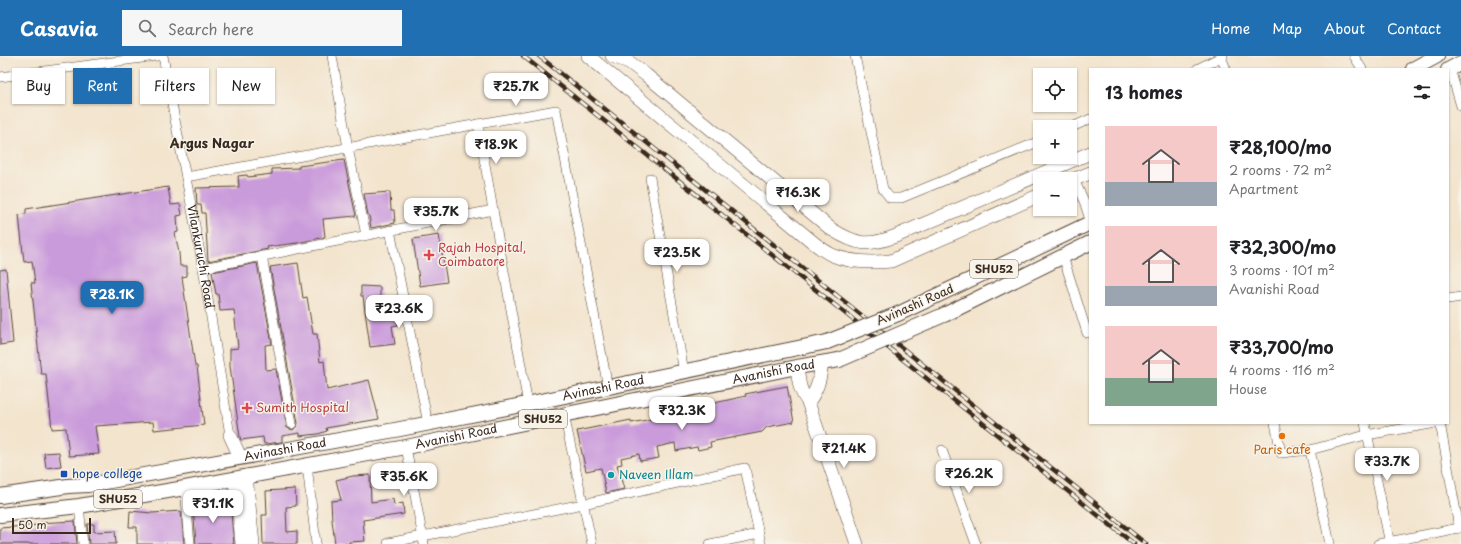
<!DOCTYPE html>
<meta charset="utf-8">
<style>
:root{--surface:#fff;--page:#f6f6f6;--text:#202124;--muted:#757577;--accent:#1f6fb2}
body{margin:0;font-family:"Playpen Sans",sans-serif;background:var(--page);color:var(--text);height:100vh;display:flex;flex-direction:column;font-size:15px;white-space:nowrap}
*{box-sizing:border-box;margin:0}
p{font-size:13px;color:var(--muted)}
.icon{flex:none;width:22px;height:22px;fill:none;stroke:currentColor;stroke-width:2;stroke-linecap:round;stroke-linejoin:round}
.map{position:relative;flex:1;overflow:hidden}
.drawer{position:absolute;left:1089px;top:12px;width:360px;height:356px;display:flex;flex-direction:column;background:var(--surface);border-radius:0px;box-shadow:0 1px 3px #0004}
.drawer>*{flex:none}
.hud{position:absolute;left:12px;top:12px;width:380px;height:36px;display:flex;gap:8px}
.tools{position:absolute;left:1033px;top:12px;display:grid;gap:8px}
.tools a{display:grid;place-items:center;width:44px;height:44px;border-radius:0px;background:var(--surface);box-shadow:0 1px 3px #0004;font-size:20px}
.scale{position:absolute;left:12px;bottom:10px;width:79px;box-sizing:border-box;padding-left:4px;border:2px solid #3b2a1e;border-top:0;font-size:11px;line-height:14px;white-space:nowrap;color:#3b2a1e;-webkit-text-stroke:3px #f7f3e8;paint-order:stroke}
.price{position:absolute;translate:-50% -34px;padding:0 9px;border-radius:8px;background:#fff;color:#222;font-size:13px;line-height:26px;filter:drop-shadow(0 1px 2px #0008)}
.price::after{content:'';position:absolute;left:50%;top:24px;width:12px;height:9px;margin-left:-6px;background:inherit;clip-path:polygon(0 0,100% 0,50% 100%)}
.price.current{background:var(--accent);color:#fff}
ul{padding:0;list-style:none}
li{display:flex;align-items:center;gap:12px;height:100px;padding:0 16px}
li span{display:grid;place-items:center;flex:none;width:112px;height:80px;border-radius:0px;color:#555}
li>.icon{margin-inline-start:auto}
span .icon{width:48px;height:48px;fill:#fffc;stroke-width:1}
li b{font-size:17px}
h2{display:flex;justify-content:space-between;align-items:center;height:48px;padding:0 16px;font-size:17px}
.chip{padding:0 14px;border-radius:0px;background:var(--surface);box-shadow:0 1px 3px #0004;font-size:14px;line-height:36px}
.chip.current{background:var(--accent);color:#fff}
header{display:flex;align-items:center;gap:24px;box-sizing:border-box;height:56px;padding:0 20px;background:var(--accent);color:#fff}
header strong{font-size:19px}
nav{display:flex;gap:22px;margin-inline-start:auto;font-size:14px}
.search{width:280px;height:36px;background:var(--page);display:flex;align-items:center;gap:10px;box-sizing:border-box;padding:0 14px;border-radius:0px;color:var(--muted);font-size:15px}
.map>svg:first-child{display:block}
.building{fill:#ca9bdb}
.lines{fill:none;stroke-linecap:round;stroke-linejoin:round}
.street-casing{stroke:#574638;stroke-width:10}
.secondary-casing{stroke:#574638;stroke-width:14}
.primary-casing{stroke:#574638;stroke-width:16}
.street{stroke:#fff;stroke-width:9}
.secondary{stroke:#fff;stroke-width:13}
.primary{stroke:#fff;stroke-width:14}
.rail-casing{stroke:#3b2a1e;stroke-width:4.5}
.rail{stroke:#f7f3e8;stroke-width:3;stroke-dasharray:9;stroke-linecap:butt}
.primary-bridge-casing{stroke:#574638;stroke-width:16;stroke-linecap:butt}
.primary-bridge{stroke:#fff;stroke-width:14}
.health-dot{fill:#e0444e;stroke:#f7f3e8;stroke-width:1.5}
.food-dot{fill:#e8710a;stroke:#f7f3e8;stroke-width:1.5}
.transit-dot{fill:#1a4fb4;stroke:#f7f3e8;stroke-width:1.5}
.culture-dot{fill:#0f9aa8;stroke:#f7f3e8;stroke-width:1.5}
.labels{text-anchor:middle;stroke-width:3;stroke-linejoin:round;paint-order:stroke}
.shield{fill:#f7f3e8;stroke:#73665b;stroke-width:1}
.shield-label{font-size:11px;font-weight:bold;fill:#3b2a1e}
.health-label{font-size:12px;fill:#be3a42;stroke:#f7f3e8;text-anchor:start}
.street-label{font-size:12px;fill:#3b2a1e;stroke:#f7f3e8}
.food-label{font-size:12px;fill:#c56008;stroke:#f7f3e8}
.transit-label{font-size:12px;fill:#164399;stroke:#f7f3e8;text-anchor:start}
.culture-label{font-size:12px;fill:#0d838f;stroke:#f7f3e8;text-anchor:start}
.neighbourhood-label{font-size:13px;font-weight:bold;fill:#3b2a1e;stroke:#f7f3e8}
</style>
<header>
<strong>Casavia</strong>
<div class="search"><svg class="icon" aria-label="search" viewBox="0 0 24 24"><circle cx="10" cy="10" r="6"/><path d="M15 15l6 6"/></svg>Search here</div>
<nav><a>Home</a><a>Map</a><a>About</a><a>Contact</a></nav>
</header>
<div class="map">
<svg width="1461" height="488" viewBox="0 0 1461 488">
<rect width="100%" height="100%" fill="#f7f3e8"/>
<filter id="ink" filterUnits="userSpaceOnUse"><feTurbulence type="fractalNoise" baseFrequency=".025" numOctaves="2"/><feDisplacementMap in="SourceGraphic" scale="8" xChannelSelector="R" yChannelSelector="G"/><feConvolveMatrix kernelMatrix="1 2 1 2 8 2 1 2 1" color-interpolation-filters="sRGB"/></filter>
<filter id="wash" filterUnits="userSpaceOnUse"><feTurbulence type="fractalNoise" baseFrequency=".012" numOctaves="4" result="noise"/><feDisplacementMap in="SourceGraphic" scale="16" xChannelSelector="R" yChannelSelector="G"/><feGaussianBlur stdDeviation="0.9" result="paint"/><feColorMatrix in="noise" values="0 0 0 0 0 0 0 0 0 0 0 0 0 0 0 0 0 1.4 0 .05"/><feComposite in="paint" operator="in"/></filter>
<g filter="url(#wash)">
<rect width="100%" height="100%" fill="#f3e4cd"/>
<g id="blocks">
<path class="building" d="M 344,104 L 356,160 L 323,163 L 325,181 L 297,187 L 267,191 L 268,193 L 208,205 L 205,157 L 202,157 L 201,149 L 197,149 L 196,132 L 239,131 L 238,120 L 247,119 L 248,121 L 272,118 L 272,113 L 299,112 L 299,110 Z
M 168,131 L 171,149 L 180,148 L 182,159 L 177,160 L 178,176 L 175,177 L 179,197 L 180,210 L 187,210 L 187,220 L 182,221 L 195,310 L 197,310 L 204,369 L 154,374 L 153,366 L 95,370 L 99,398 L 69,400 L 66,372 L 52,373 L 46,318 L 41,318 L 31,227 L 35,227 L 32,205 L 24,206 L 19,159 L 26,158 L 26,153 Z
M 390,136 L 391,154 L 394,154 L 395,167 L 371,172 L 369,159 L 368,159 L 364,138 Z
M 439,179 L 447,226 L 420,230 L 413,183 Z
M 257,207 L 272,288 L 265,289 L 266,314 L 276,313 L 287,372 L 293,374 L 297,370 L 298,367 L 270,211 L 298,207 L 303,242 L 307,241 L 313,278 L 317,278 L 320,306 L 324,305 L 327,334 L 369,324 L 379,363 L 326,372 L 327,375 L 318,378 L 300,380 L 300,377 L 282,380 L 282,386 L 281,386 L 264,388 L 263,381 L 241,384 L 240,381 L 230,310 L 230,293 L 238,292 L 234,254 L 220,255 L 218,238 L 216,238 L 212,216 Z
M 6,213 L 13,287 L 0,289 L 0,214 Z
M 361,230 L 380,231 L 380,244 L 381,244 L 383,256 L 396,254 L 398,269 L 392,270 L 395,288 L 370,291 L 363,240 L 361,240 Z
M 787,330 L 794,366 L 767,371 L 762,376 L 710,386 L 711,391 L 698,394 L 697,391 L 676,395 L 675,387 L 657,391 L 659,402 L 640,405 L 639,398 L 621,402 L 622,408 L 617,409 L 624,433 L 606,437 L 601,412 L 586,415 L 577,375 L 631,364 L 631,367 L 652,363 L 651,361 L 746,340 L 745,338 Z
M 59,396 L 61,410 L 46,412 L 44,397 Z
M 370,419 L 371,446 L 393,443 L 394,449 L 403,447 L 404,458 L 363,464 L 365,485 L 349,486 L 349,488 L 335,488 L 332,464 L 331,445 L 341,444 L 336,424 L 353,420 Z
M 295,433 L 296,450 L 286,451 L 287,476 L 297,475 L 297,488 L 263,488 L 262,459 L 267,459 L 266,435 Z
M 211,448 L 230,448 L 234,488 L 196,488 L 193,450 Z
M 130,455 L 152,457 L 181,455 L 184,488 L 137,488 L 137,471 L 129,471 Z
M 75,465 L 77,488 L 0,488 L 0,472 L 38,469 L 38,467 Z
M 87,468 L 94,468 L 94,476 L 115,475 L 116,488 L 89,488 Z"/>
</g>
</g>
<g filter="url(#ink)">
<use href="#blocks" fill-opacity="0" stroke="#574638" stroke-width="1"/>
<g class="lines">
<defs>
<g id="street">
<path id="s1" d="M 163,0 L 203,212 L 230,379"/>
<path d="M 332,0 L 348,92 L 366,179"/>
<path d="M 855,0 L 883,133 L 890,142 L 901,142 L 1040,85"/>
<path d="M 1354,0 L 1362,13"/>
<path d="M 1221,1 L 1226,13"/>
<path d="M 1197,13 L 1223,0"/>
<path d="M 1450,13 L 1461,50"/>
<path d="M 0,21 L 157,0"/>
<path d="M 478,68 L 493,154"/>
<path d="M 1070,72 L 1090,63"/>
<path d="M 186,121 L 556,54 L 608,332"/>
<path d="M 650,122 L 684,316"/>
<path d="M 1074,124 L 1084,145 L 1090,164"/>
<path d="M 390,174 L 428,368"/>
<path d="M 262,200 L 292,368"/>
<path d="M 1063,200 L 1087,277"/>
<path d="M 203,212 L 493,154 L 528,348"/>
<path d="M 1448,243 L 1461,241"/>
<path d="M 564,359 L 592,488"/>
<path d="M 1275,367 L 1281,397 L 1310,394"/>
<path d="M 1365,367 L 1390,488"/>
<path d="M 1440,367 L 1459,472 L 1461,472"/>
<path d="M 406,391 L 424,488"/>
<path d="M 942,394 L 976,488"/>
<path d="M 307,409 L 316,488"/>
<path d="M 185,432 L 190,488"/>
<path d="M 79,450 L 83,488"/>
<path d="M 388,487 L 583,448 L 745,412 L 761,488"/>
<path d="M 710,488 L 759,478"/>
<path d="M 1330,488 L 1310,394 L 1366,379 L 1437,367"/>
<path d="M 1378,488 L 1459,472"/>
</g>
<path id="secondary" d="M 588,0 L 814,187 C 819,191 826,196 832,199 C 851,207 871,207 891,205 L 1040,139
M 612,0 L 629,6 L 646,19 L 831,173 C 857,189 867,191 896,180 L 1090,97
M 1070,125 L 1090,117
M 797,311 C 799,326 799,334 808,346 L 857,488
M 808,346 C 818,334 820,322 822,307
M 230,379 L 240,401
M 246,420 L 253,488
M 234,423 L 238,443 L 242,488"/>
<g id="primary">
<path d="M 1413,13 L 1437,0"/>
<path d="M 1448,14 L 1461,7"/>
<path d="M 898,258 L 1090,167"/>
<path d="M 946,258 L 1090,187"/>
<path id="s2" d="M 0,440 L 68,430 L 88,429 L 395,374 L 502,353 L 827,286"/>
<path id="s3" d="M 0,459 L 79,450 L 185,432 L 406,391 L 797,311 L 839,304"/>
</g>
</defs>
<use href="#street" class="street-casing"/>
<use href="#secondary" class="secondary-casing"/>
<use href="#primary" class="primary-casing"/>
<use href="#street" class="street"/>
<use href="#secondary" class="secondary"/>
<use href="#primary" class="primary"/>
<defs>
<path id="rail" d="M 523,0 L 1134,488
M 539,0 L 1146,488"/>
</defs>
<use href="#rail" class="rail-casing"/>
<use href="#rail" class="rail"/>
<defs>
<path id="primary-bridge" d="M 827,286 L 898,258
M 839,304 L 946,258"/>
</defs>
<use href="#primary-bridge" class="primary-bridge-casing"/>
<use href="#primary-bridge" class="primary-bridge"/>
</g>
</g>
<g class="health-dot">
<path d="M427 193h4v4h4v4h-4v4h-4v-4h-4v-4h4z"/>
<path d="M245 346h4v4h4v4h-4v4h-4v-4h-4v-4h4z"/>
</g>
<circle class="food-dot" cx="1282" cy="380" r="4"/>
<rect class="transit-dot" x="60" y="414" width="8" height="8" rx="2"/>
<circle class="culture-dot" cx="611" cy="419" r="4"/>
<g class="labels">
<g class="shield">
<rect x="970" y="204" width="48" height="18" rx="3"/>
<rect x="519" y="354" width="48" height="18" rx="3"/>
<rect x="94" y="434" width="48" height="18" rx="3"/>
</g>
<g class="shield-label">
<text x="994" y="217">SHU52</text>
<text x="543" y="367">SHU52</text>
<text x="118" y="447">SHU52</text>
</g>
<g class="health-label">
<text x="438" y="196">Rajah Hospital,<tspan x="438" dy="14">Coimbatore</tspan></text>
<text x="256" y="356">Sumith Hospital</text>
</g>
<g class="street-label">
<text dy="4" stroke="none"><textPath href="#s1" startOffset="204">Vilankuruchi Road</textPath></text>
<text transform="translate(915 249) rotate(-24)" y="4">Avinashi Road</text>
<text dy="4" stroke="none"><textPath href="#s3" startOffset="787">Avanishi Road</textPath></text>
<text dy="4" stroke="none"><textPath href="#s2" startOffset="613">Avinashi Road</textPath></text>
<text dy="4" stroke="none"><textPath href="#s3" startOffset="463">Avanishi Road</textPath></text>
<text dy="4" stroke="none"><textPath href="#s2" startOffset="289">Avinashi Road</textPath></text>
</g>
<g class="food-label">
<text x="1282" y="398">Paris cafe</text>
</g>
<g class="transit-label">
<text x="72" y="422">hope college</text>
</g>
<g class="culture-label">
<text x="619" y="423">Naveen Illam</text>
</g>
<g class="neighbourhood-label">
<text x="212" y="92">Argus Nagar</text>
</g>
</g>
</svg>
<div class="tools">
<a><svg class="icon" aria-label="locate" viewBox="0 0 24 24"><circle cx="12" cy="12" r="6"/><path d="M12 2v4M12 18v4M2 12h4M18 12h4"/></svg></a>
<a>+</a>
<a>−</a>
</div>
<div class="scale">50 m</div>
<b class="price" style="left:516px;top:51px">₹25.7K</b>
<b class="price" style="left:496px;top:109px">₹18.9K</b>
<b class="price" style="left:798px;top:157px">₹16.3K</b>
<b class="price" style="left:436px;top:176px">₹35.7K</b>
<b class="price" style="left:677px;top:217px">₹23.5K</b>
<b class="price current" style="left:112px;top:259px">₹28.1K</b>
<b class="price" style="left:399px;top:273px">₹23.6K</b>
<b class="price" style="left:682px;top:375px">₹32.3K</b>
<b class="price" style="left:844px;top:413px">₹21.4K</b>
<b class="price" style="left:1387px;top:426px">₹33.7K</b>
<b class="price" style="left:969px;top:438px">₹26.2K</b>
<b class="price" style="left:404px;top:441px">₹35.6K</b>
<b class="price" style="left:213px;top:468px">₹31.1K</b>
<div class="hud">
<a class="chip">Buy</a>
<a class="chip current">Rent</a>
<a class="chip">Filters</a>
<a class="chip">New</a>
</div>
<section class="drawer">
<h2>13 homes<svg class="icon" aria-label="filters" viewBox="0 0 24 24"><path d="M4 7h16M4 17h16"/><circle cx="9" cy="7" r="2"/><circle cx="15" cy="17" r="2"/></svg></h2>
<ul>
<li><span style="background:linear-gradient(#f6c9c9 70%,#9aa5b1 0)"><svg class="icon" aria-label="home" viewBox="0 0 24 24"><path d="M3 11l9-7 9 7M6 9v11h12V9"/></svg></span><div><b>₹28,100/mo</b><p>2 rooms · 72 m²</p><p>Apartment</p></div></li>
<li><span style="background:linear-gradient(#f6c9c9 75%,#9aa5b1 0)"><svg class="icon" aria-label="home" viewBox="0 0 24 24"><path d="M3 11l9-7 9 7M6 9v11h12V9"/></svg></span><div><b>₹32,300/mo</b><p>3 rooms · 101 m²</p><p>Avanishi Road</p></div></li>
<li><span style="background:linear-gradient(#f6c9c9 65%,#7fa58c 0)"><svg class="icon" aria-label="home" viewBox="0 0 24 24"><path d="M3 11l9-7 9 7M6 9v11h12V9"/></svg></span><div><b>₹33,700/mo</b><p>4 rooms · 116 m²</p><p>House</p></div></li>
</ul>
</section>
</div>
